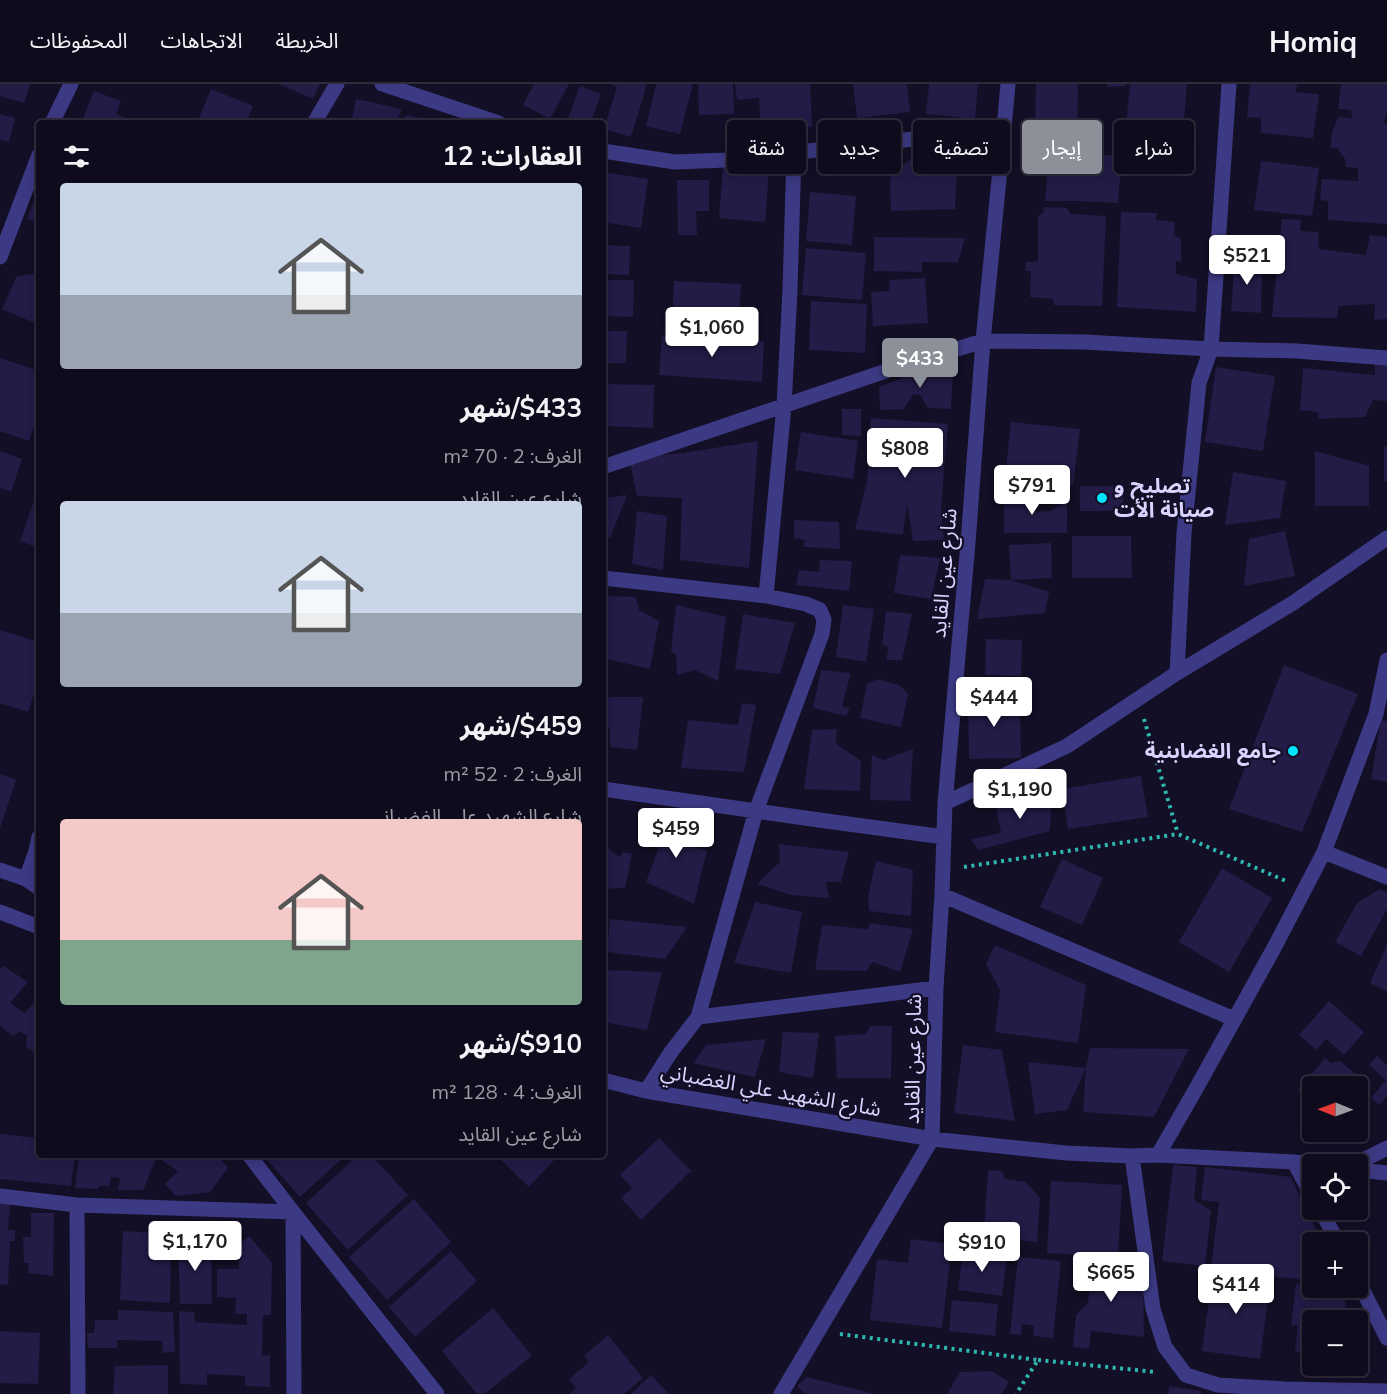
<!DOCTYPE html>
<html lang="ar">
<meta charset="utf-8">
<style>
:root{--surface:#0e0b1c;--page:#171425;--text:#f1f3f6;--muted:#9b9ba3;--line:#2e2b3b;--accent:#8c9099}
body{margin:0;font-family:Mulish,"Noto Sans Arabic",sans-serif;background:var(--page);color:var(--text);direction:rtl;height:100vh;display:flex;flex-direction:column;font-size:22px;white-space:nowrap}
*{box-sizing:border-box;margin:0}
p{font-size:20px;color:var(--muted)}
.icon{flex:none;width:33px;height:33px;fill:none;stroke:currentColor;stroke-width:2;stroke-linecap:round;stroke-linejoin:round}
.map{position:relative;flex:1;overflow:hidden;direction:ltr}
.panel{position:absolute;left:36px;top:36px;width:570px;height:1038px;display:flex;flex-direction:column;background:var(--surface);border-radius:6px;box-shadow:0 3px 15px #0003,0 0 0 2px var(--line);direction:rtl}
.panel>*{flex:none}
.banner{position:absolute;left:624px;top:36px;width:570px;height:54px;direction:rtl;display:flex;gap:12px}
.needle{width:39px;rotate:271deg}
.fabs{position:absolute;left:1302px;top:992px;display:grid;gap:12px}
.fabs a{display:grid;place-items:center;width:66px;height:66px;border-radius:6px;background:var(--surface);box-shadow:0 3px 15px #0003,0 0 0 2px var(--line);font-size:30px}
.price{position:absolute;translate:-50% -51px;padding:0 14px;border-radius:6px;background:#fff;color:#222;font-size:20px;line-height:39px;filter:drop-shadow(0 2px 3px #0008)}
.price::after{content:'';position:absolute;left:50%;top:36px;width:18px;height:14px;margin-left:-9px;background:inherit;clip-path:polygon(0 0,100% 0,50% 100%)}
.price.current{background:var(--accent);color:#fff}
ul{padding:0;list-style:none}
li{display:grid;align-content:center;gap:12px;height:318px;padding:0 24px}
li span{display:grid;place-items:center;height:186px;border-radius:6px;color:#555}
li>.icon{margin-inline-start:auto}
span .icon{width:108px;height:108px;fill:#fffc;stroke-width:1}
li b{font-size:26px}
h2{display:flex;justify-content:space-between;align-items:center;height:72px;padding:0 24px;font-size:26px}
.pill{padding:0 21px;border-radius:6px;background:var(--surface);box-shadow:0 3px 15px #0003,0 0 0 2px var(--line);font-size:21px;line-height:54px}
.pill.current{background:var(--accent);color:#fff}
header{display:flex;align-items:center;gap:36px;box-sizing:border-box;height:84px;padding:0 30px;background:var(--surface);border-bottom:2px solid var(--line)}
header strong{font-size:28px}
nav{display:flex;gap:33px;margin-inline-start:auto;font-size:21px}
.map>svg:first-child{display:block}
.building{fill:#241b47}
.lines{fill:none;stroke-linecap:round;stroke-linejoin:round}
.path{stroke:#2fb8b0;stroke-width:4;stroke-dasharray:3 4.5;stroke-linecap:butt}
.minor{stroke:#3d3a85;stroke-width:15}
.poi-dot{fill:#00e5ff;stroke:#130f26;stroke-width:2}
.labels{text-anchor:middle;stroke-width:4.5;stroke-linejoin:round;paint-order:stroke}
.poi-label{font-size:21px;font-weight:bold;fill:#d9d4ff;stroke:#130f26;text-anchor:start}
.street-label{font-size:21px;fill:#d9d4ff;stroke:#130f26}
</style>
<header>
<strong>Homiq</strong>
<nav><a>الخريطة</a><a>الاتجاهات</a><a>المحفوظات</a></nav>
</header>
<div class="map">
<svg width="1387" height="1310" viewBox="0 0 1387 1310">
<rect width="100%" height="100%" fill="#130f26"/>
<path class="building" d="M 0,0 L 30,0 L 24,19 L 0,12 Z
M 279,0 L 320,0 L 313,15 Z
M 534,0 L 569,0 L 550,35 L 523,21 Z
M 610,0 L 647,0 L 631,53 L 604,45 L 617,3 Z
M 656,0 L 693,0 L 680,50 L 646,42 Z
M 698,0 L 733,0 L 734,30 L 699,31 Z
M 735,0 L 810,0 L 812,43 L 761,46 L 759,14 L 737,16 Z
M 853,0 L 907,0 L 910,28 L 857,34 Z
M 929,0 L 978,0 L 975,35 L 926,30 Z
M 1036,0 L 1078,0 L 1077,42 L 1035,39 Z
M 1107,0 L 1126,0 L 1126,2 L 1107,3 Z
M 1130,0 L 1187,0 L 1183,45 L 1126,41 Z
M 1250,0 L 1297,0 L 1296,8 L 1319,10 L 1313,54 L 1261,49 L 1261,34 L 1247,33 Z
M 1341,0 L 1387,0 L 1387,27 L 1384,39 L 1387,40 L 1387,140 L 1328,136 L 1328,117 L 1320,116 L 1322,95 L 1358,97 L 1358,84 L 1346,83 L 1345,75 L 1337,64 L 1330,64 L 1332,49 L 1338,33 L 1352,34 L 1351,26 L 1338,25 Z
M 580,2 L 601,10 L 595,27 L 590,39 L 566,39 Z
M 211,5 L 253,22 L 246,39 L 197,39 Z
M 94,7 L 121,17 L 116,30 L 138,39 L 81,39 Z
M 356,15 L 402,25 L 396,39 L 351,39 Z
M 0,30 L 15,34 L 9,58 L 0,56 Z
M 405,31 L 433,36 L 431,39 L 404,39 Z
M 1065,45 L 1084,46 L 1083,71 L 1122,71 L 1118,119 L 1079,117 L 1045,117 L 1049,69 L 1065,70 Z
M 910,75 L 958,76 L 955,125 L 891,127 L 890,94 Z
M 1261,77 L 1319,84 L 1312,132 L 1254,126 Z
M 723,83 L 769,87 L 765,138 L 719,134 Z
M 603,88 L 648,95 L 641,144 L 603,138 Z
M 677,96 L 709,96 L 709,127 L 696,127 L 697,151 L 678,151 Z
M 39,105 L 39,139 L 27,135 Z
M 810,108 L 856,112 L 852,161 L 806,157 Z
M 1044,123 L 1067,124 L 1070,130 L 1106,132 L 1102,222 L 1054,221 L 1053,215 L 1030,213 L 1031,187 L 1025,187 L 1026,178 L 1038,177 L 1038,132 L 1043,129 Z
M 1121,128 L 1157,129 L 1156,136 L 1175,138 L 1174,151 L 1181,155 L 1181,178 L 1176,177 L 1176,190 L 1197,195 L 1196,228 L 1117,223 Z
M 1282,135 L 1301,136 L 1300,147 L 1318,148 L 1319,165 L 1366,171 L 1370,151 L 1387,153 L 1387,235 L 1374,236 L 1375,220 L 1338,222 L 1337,234 L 1272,233 Z
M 874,153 L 965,154 L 958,178 L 922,178 L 922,188 L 874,187 Z
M 603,161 L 630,162 L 629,191 L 603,190 Z
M 806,164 L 866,169 L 862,216 L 802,211 Z
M 1235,175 L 1262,176 L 1261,229 L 1231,227 Z
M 39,189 L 39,241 L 2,225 L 17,192 Z
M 925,194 L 928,239 L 873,242 L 871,208 L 890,207 L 889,196 Z
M 603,196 L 634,196 L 633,233 L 603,232 Z
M 674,197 L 741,200 L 739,237 L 704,236 L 703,243 L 672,242 Z
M 811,217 L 867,220 L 865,269 L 809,266 Z
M 603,247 L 627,247 L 626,279 L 603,279 Z
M 662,251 L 764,257 L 762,298 L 659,291 Z
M 0,274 L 39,287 L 39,327 L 29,357 L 0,347 Z
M 944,277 L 953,288 L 951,325 L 928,324 L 920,311 L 913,310 L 904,325 L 880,326 L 879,303 Z
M 1375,280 L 1387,280 L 1387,317 L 1373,316 L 1365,333 L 1318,335 L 1318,328 L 1300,326 L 1303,284 L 1375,291 Z
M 1216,283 L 1275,292 L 1263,367 L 1205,358 Z
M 603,300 L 654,301 L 653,344 L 603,342 Z
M 842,325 L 861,325 L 861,352 L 842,351 Z
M 871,334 L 948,340 L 941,423 L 944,456 L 913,457 L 907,419 L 903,451 L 855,445 L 867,397 Z
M 1011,338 L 1080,345 L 1073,402 L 1005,394 Z
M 801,348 L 858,357 L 853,395 L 795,386 Z
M 758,357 L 749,484 L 680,476 L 682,414 L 637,412 L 629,374 L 683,369 Z
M 1384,362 L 1387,362 L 1387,397 L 1384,397 Z
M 0,367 L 22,375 L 11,408 L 0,404 Z
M 1315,367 L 1369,382 L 1369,422 L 1315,422 Z
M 1233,388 L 1286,397 L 1280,434 L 1225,441 Z
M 39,402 L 39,464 L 20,457 Z
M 1080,402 L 1123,402 L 1123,427 L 1080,427 Z
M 1004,406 L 1029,406 L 1029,428 L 1051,427 L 1067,415 L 1067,449 L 1004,449 Z
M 627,411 L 610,454 L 603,453 L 603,414 Z
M 637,427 L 667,432 L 663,486 L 632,480 Z
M 794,436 L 839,438 L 840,465 L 803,463 L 805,456 L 794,454 Z
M 1285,447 L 1295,492 L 1244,502 L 1249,455 Z
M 1072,452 L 1131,452 L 1132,494 L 1072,494 Z
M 1051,459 L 1052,494 L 1011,496 L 1049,508 L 1045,529 L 977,535 L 985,495 L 1011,496 L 1009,461 Z
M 900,471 L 940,474 L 931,515 L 894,509 Z
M 820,476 L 852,477 L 849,507 L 796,501 L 799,486 L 819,488 Z
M 606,512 L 636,513 L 639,526 L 659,537 L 650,585 L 603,574 L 603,525 Z
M 676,521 L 726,533 L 718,597 L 695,586 L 677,591 L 676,571 L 671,567 Z
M 843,521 L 874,525 L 866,578 L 836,573 Z
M 886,527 L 912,530 L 902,576 L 886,576 L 889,563 L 882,561 Z
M 743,530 L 795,539 L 780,590 L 735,585 Z
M 0,546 L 39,558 L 39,595 L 28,628 L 0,619 Z
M 986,555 L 1022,556 L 1021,592 L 985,591 Z
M 1284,581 L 1358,610 L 1302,748 L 1229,725 Z
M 821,586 L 851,589 L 842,622 L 850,624 L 846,632 L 813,624 Z
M 878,595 L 901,602 L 908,610 L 901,643 L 860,634 L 867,600 Z
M 607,613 L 643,613 L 637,666 L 610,663 L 610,645 L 606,640 Z
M 968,613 L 1020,613 L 1021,674 L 969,675 Z
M 742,619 L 756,621 L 744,688 L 681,684 L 688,636 L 738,641 Z
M 1381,636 L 1387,637 L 1387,698 L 1371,695 Z
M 837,645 L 836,660 L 861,677 L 860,707 L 804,705 L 812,646 Z
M 913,665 L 910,717 L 870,716 L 872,671 L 883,676 Z
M 0,690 L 16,696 L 0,744 Z
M 1141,692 L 1148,733 L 1068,745 L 1062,705 Z
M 1052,707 L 1050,747 L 978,766 L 971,755 L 1001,749 L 995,718 Z
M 661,726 L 689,732 L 685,761 L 707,766 L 694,820 L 646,798 L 662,755 L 680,759 L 654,751 Z
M 779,760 L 849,768 L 841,798 L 826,798 L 829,814 L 791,811 L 757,800 L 780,778 Z
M 606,763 L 620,773 L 623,768 L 632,770 L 625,804 L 603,805 L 603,764 Z
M 1062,775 L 1103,794 L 1082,841 L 1040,823 Z
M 876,777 L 913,786 L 911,832 L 869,827 L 868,813 Z
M 1222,784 L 1272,814 L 1229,888 L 1179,858 Z
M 1380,805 L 1387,809 L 1387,825 L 1361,872 L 1335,858 L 1357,819 Z
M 755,818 L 802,828 L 791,889 L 734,879 Z
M 610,835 L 687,843 L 665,875 L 607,868 Z
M 870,839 L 913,845 L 900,888 L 873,878 L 866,887 L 815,886 L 822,841 L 868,845 Z
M 995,861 L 1086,901 L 1078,959 L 995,948 L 1000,906 L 986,880 Z
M 1387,861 L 1387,907 L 1370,899 Z
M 3,882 L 28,898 L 10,919 L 25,929 L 39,913 L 39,971 L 26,963 L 27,952 L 20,947 L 13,952 L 0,942 L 0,885 Z
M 603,886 L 662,888 L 647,946 L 603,938 Z
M 1329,917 L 1364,948 L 1344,971 L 1326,955 L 1317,966 L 1299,951 Z
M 870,942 L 892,942 L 891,994 L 837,994 L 835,952 L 866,950 Z
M 783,948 L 819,949 L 813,994 L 779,988 Z
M 766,955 L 755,993 L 693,979 L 706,961 Z
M 963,961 L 1002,966 L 1015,1037 L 954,1029 Z
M 1090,964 L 1189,965 L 1154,1033 L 1083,1028 L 1086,984 L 1067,1026 L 1035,1030 L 1028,978 L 1086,984 Z
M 1377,972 L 1387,981 L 1387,1012 L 1379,1021 L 1371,1014 L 1386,996 L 1369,981 Z
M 1325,974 L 1331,979 L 1340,977 L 1371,1002 L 1358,1019 L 1358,1002 L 1312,1002 L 1312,1018 L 1298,1006 Z
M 0,1050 L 39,1054 L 39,1071 L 75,1071 L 71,1102 L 0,1095 Z
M 659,1054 L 691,1087 L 641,1136 L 621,1114 L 632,1104 L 620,1091 Z
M 79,1071 L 156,1071 L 157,1072 L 143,1106 L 118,1106 L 120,1094 L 111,1093 L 109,1102 L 99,1102 L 98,1105 L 75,1104 Z
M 163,1071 L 218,1071 L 228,1084 L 210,1108 L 176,1112 L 165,1100 L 178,1087 L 160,1075 Z
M 263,1071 L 346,1071 L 300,1113 Z
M 358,1071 L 371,1071 L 408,1111 L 348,1166 L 306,1119 Z
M 496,1071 L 559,1071 L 529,1103 Z
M 1173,1081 L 1197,1083 L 1194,1116 L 1211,1126 L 1205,1182 L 1162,1177 Z
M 1205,1083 L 1291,1093 L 1322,1158 L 1312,1158 L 1312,1197 L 1211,1185 L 1219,1118 L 1201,1116 Z
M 988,1086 L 1002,1087 L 1005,1095 L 1026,1098 L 1040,1114 L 1037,1158 L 1015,1156 L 1011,1164 L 983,1162 Z
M 1051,1097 L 1122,1101 L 1118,1173 L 1047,1169 Z
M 414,1115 L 451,1158 L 387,1216 L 349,1173 Z
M 0,1119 L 10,1120 L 8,1146 L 15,1146 L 15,1157 L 10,1157 L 8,1201 L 0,1200 Z
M 31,1129 L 54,1129 L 53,1192 L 28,1189 L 29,1179 L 24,1179 L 23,1153 L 31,1153 Z
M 123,1147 L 158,1149 L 158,1168 L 171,1170 L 170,1219 L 120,1216 Z
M 249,1152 L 272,1179 L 271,1231 L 263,1231 L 262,1272 L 270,1271 L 270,1303 L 245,1302 L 245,1292 L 207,1290 L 207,1301 L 180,1300 L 179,1227 L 194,1228 L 195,1238 L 247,1241 L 247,1230 L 235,1230 L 236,1214 L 217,1213 L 217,1185 L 239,1185 L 239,1161 Z
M 211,1155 L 212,1220 L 180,1220 L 178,1156 Z
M 911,1155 L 952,1160 L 942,1244 L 870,1236 L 877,1175 L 908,1179 Z
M 963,1166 L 1007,1172 L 1002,1212 L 958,1206 Z
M 451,1167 L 477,1197 L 415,1253 L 389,1223 Z
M 1018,1173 L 1061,1177 L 1053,1254 L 1033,1252 L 1034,1242 L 1022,1240 L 1021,1251 L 1010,1250 Z
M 1084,1174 L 1143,1186 L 1144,1253 L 1091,1247 L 1089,1265 L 1073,1263 L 1076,1231 L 1088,1219 L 1091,1190 L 1082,1190 Z
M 1213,1187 L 1271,1195 L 1260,1275 L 1202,1267 Z
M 1296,1199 L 1312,1201 L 1312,1203 L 1338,1205 L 1346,1220 L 1343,1236 L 1312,1236 L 1312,1266 L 1311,1266 L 1310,1270 L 1295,1268 L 1298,1242 L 1291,1241 Z
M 952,1216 L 998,1220 L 995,1252 L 949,1247 Z
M 493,1224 L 532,1272 L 484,1310 L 477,1310 L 442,1267 Z
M 118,1226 L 173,1228 L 175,1268 L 163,1269 L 162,1257 L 117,1256 L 117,1264 L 88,1264 L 87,1249 L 94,1249 L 95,1236 L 118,1236 Z
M 0,1247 L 40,1249 L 38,1300 L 0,1299 Z
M 608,1251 L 643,1294 L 624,1310 L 569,1310 L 576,1304 L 569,1295 L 589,1278 L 584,1272 Z
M 168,1281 L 168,1310 L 113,1310 L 115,1282 Z
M 992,1287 L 1009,1298 L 1002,1310 L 947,1310 L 960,1288 Z
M 651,1291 L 669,1310 L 631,1310 Z
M 806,1293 L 872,1309 L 872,1310 L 805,1310 L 797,1302 Z
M 1169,1302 L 1201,1307 L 1201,1310 L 1168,1310 Z"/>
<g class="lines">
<path class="path" d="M 1144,635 L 1178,750
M 964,783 L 1178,750 L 1286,797
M 840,1250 L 1038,1276 L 1016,1310
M 1038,1276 L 1156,1288"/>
<path class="minor" d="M 382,0 L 499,39
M 52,39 L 71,0
M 314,39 L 337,0
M 603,67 L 675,78 L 726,76 L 794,69 L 853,61 L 914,55 L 1003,55
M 0,173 L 39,71
M 603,383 L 883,288 L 983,257 L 1084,258 L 1211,265 L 1297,267 L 1387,274
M 603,494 L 766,512 L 806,520 L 820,526 L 824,536 L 822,550 L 756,727 L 698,933
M 766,512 L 784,322 L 790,206 L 794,69
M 1177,589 L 1184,449 L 1199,299 L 1211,265 L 1229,0
M 603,705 L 819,736 L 944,753
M 945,719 L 1067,662 L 1177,589 L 1293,519 L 1387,454
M 1324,768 L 1387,793
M 0,786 L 26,795 L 39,804
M 26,795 L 36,767 L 39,753
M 942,811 L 1234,935
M 0,828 L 39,843
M 603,996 L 646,1007 L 932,1055 L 1066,1069 L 1132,1072 L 1158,1071 L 1294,1078 L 1312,1080
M 646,1007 L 671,968 L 698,933 L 936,904
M 249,1071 L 293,1128 L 437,1310
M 1158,1071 L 1197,1003 L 1274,864 L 1324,768 L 1376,630 L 1387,576
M 1132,1072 L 1153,1225 L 1165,1263 L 1186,1291 L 1218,1301 L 1285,1305 L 1387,1307
M 1294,1078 L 1312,1112
M 1355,1080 L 1387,1064
M 1358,1086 L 1387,1089
M 0,1112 L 77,1121 L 293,1128 L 294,1310
M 77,1121 L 78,1310
M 1320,1125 L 1338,1158
M 1358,1197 L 1387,1254
M 781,1310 L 932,1055 L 936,904 L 942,811 L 945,719 L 968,459 L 983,257 L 1003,55 L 1008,0"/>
</g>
<g class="poi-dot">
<circle cx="1102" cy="414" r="6"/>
<circle cx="1293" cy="667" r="6"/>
</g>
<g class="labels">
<g class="poi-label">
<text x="1114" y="409">تصليح و<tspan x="1114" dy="24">صيانة الأت</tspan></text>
<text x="1281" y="674" text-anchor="end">جامع الغضابنية</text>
</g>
<g class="street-label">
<text transform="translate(944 489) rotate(-85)" y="7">شارع عين القايد</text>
<text transform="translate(913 975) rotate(-89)" y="7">شارع عين القايد</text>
<text transform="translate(771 1006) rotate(10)" y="7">شارع الشهيد علي الغضباني</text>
</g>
</g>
</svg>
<div class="fabs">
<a><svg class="needle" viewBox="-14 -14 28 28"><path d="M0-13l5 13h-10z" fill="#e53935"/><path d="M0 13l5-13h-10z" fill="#9b9ba3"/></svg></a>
<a><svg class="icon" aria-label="locate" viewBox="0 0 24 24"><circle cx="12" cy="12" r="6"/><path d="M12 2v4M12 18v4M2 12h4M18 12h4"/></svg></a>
<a>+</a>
<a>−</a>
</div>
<b class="price" style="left:1247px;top:202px">$521</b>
<b class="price" style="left:712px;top:274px">$1,060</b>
<b class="price current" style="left:920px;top:305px">$433</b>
<b class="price" style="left:905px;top:395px">$808</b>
<b class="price" style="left:1032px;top:432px">$791</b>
<b class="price" style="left:994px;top:644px">$444</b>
<b class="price" style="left:1020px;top:736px">$1,190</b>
<b class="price" style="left:676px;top:775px">$459</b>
<b class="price" style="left:195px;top:1188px">$1,170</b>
<b class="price" style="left:982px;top:1189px">$910</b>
<b class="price" style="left:1111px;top:1219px">$665</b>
<b class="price" style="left:1236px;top:1231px">$414</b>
<div class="banner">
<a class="pill">شراء</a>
<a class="pill current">إيجار</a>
<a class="pill">تصفية</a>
<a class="pill">جديد</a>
<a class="pill">شقة</a>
</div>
<section class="panel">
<h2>العقارات: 12<svg class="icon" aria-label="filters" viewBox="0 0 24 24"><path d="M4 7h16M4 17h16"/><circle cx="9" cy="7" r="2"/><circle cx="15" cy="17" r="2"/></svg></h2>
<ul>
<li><span style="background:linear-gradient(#c9d6e8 60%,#9aa5b1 0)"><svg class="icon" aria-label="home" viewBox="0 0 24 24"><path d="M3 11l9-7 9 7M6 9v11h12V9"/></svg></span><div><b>$433/شهر</b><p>الغرف: 2 · 70 m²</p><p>شارع عين القايد</p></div></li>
<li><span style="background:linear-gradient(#c9d6e8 60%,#9aa5b1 0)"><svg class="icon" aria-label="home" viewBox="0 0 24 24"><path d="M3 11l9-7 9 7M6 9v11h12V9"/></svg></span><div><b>$459/شهر</b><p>الغرف: 2 · 52 m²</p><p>شارع الشهيد علي الغضباني</p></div></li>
<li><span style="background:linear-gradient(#f6c9c9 65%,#7fa58c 0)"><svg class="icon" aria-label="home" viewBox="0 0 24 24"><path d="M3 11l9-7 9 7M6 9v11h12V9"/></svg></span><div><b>$910/شهر</b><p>الغرف: 4 · 128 m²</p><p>شارع عين القايد</p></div></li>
</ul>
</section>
</div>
